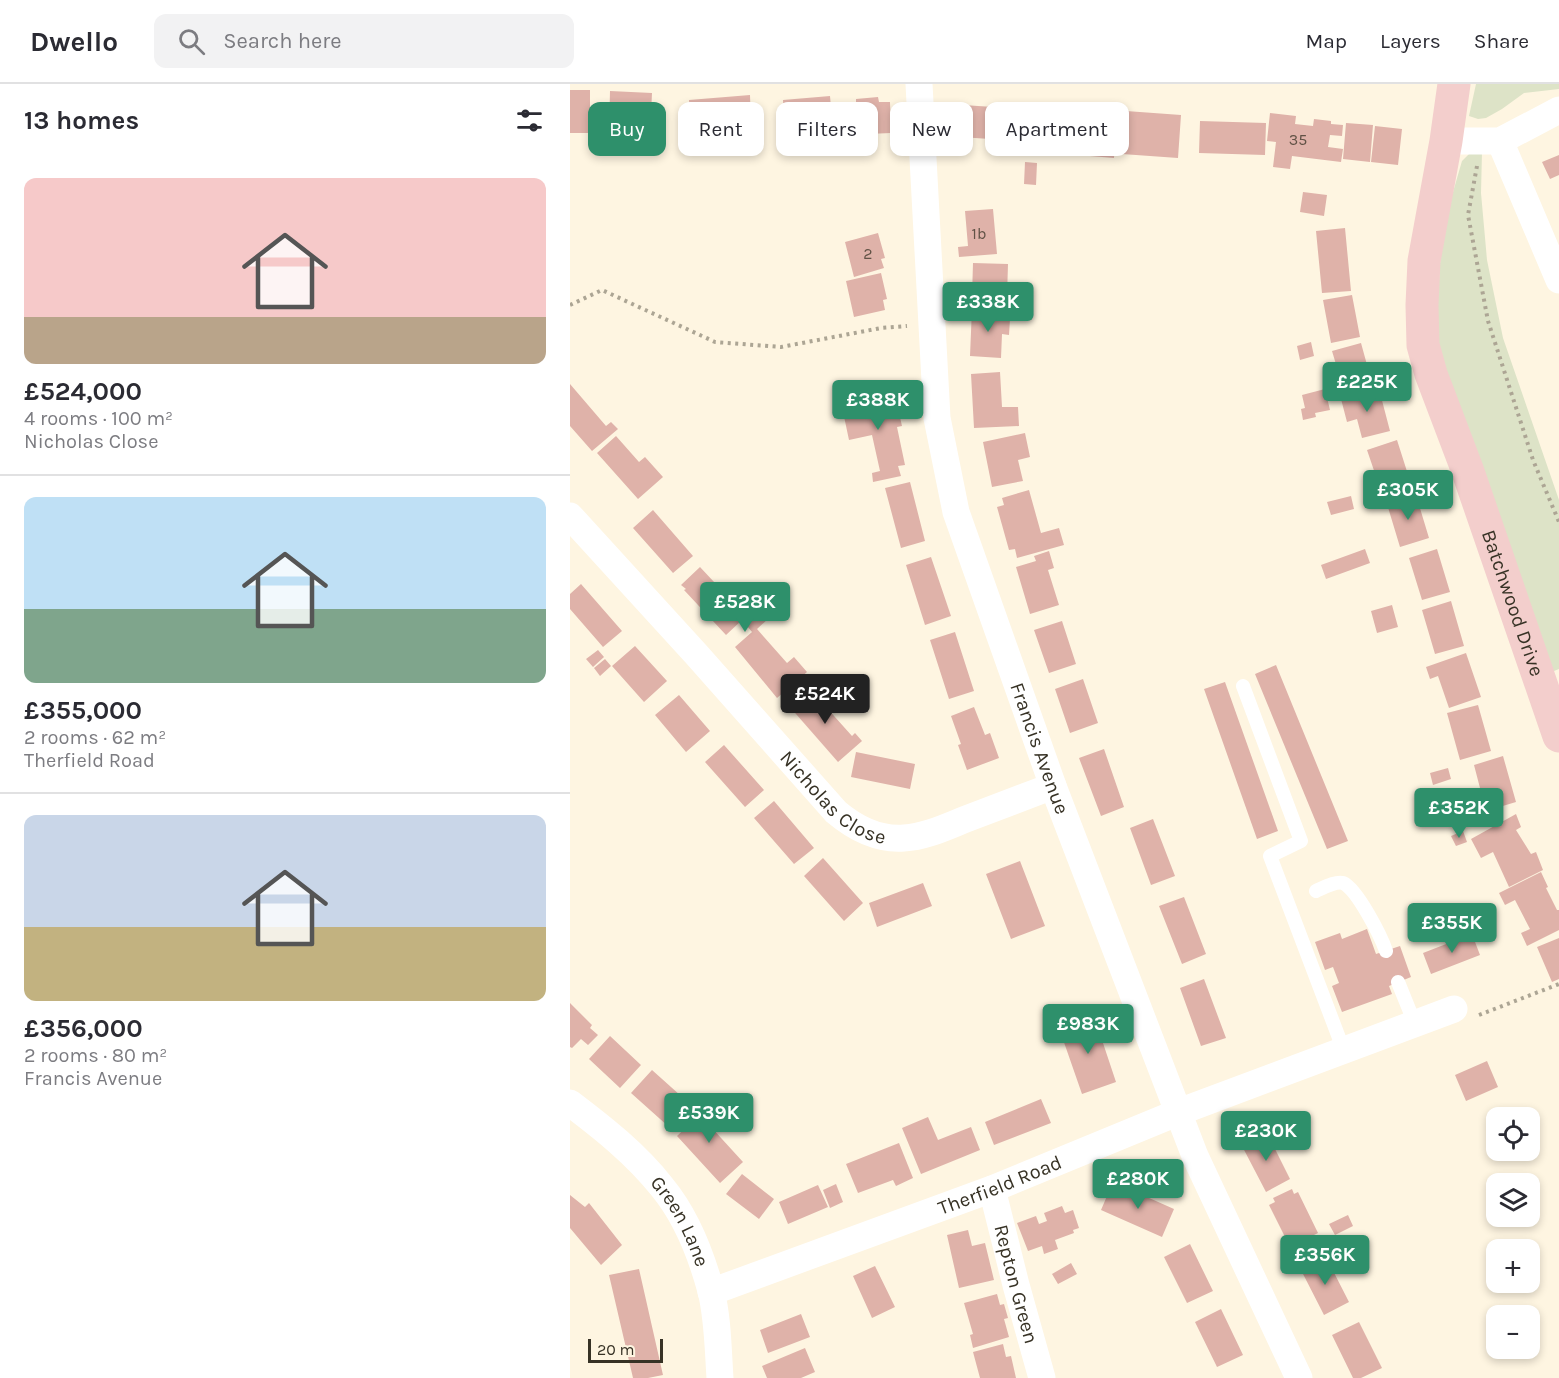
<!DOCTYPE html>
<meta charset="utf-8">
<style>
:root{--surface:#fff;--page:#f2f2f3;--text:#2b2b33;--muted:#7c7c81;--line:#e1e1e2;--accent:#2e906b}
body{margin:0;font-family:Karla,sans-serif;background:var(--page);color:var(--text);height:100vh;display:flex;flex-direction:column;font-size:22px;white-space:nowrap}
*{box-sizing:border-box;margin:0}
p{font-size:20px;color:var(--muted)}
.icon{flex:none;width:33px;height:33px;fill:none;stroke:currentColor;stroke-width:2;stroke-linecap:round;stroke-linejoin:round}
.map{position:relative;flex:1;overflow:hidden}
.side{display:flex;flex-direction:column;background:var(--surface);width:570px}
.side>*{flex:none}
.top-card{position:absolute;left:18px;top:18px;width:570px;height:54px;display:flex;gap:12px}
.controls{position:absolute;left:916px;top:1023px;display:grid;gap:12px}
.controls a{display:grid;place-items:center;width:54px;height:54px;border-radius:12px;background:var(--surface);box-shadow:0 3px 9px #0003;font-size:30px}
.scale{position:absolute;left:18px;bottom:15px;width:75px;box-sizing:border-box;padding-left:6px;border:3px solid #373225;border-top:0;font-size:16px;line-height:21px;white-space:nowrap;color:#373225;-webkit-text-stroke:4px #fef5e1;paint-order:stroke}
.price{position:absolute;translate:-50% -51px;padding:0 14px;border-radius:6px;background:var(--accent);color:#fff;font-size:20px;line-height:39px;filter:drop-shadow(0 2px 3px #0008)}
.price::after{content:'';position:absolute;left:50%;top:36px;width:18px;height:14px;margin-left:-9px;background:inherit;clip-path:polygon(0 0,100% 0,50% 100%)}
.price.on{background:#222;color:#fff}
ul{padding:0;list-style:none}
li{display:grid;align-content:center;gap:12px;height:318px;padding:0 24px}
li+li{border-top:2px solid var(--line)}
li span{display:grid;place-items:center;height:186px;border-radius:12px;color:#555}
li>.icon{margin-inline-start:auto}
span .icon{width:108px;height:108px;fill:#fffc;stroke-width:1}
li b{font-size:26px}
h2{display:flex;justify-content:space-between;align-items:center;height:72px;padding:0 24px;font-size:26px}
.chip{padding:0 21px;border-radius:12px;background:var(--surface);box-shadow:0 3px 9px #0003;font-size:21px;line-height:54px}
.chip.on{background:var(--accent);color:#fff}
header{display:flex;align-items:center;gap:36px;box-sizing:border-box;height:84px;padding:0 30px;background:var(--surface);border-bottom:2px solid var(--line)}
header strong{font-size:28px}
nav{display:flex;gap:33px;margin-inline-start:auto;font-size:21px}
.search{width:420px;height:54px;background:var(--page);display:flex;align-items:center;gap:15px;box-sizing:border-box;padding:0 21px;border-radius:12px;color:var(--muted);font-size:22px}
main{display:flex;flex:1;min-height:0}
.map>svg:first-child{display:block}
.green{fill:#dde3c7}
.building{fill:#dfb2a9}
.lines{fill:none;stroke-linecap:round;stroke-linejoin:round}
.path{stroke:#aca594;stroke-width:4;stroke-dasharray:3 4.5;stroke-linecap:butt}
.lane{stroke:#fff;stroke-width:14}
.street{stroke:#fff;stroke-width:27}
.secondary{stroke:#f3cecc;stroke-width:33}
.labels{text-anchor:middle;stroke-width:4.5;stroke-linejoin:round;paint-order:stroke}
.number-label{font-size:16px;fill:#615246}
.street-label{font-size:20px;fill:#373225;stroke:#fef5e1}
</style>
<header>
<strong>Dwello</strong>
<div class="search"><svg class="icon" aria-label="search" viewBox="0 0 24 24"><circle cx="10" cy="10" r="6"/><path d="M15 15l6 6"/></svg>Search here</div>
<nav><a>Map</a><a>Layers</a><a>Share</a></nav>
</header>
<main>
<section class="side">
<h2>13 homes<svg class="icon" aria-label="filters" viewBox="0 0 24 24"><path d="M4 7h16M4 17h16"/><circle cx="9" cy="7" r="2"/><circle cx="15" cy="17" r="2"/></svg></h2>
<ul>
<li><span style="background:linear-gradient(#f6c9c9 75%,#b9a48a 0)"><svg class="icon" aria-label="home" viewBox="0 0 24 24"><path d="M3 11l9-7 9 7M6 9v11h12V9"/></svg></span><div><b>£524,000</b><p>4 rooms · 100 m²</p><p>Nicholas Close</p></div></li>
<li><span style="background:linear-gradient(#bfe0f5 60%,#7fa58c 0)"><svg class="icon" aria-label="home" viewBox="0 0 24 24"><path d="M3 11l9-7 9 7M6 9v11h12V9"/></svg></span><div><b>£355,000</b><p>2 rooms · 62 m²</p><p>Therfield Road</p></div></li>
<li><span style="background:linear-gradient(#c9d6e8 60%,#c2b280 0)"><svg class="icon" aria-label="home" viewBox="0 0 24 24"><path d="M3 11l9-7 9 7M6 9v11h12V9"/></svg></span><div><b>£356,000</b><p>2 rooms · 80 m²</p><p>Francis Avenue</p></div></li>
</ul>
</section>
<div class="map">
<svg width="989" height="1294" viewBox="0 0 989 1294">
<rect width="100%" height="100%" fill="#fef5e1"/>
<path class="green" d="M 906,0 L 989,0 L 989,5 L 954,9 L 932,25 L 916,34 L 908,35 L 899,32 Z
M 901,68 L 912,68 L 911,109 L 917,176 L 933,254 L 989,416 L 989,585 L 979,589 L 873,288 L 866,248 L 872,146 L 892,77 Z"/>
<path class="building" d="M 0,6 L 20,6 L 20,27 L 30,27 L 30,49 L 0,49 Z
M 40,7 L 82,9 L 80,51 L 39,49 Z
M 180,11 L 181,40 L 121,44 L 119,16 Z
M 260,12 L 263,46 L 220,49 L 221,65 L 210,66 L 208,35 L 214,35 L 213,16 Z
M 308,13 L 309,18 L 320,18 L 321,49 L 274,51 L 273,20 L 286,20 L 286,15 Z
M 378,20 L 423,23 L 420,55 L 375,52 Z
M 434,20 L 445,21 L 445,27 L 455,28 L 452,61 L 428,59 L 431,26 L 433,26 Z
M 484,23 L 498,23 L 498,28 L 508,28 L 508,64 L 473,62 L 474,27 L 484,27 Z
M 556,27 L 611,31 L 608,74 L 552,70 Z
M 511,28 L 546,31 L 544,74 L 508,71 Z
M 700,29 L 726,32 L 725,40 L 743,42 L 744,35 L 761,37 L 761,40 L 773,41 L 772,52 L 760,51 L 758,63 L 773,65 L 771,78 L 722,72 L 720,85 L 703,83 L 706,58 L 697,57 Z
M 630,37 L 696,39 L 695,71 L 629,69 Z
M 776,39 L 803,41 L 800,78 L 773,75 Z
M 805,42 L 832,45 L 828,81 L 801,78 Z
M 989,71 L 989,91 L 980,95 L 972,78 Z
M 455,78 L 467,79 L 466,101 L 454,100 Z
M 733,108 L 757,111 L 754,132 L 730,128 Z
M 423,125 L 427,170 L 389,173 L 388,163 L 398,162 L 395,127 Z
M 775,144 L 781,207 L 752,209 L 746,147 Z
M 308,149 L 315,174 L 311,175 L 314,184 L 284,193 L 275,158 Z
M 403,179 L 438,180 L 437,213 L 402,212 Z
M 311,189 L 317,215 L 313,216 L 315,226 L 284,233 L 276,197 Z
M 782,211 L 790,253 L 761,259 L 753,216 Z
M 402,224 L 433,226 L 433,234 L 440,235 L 439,251 L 432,250 L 431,274 L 400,272 Z
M 741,258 L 744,272 L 730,276 L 727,262 Z
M 791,259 L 802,299 L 774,307 L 762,267 Z
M 430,288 L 432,323 L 448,323 L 449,342 L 404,344 L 401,290 Z
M 0,300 L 36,342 L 41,338 L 48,345 L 22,367 L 0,342 Z
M 755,305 L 760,326 L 745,329 L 746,333 L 733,336 L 731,325 L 735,324 L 732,311 Z
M 809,305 L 820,347 L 792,354 L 787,335 L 777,338 L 771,315 Z
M 324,307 L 332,342 L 327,343 L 335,381 L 328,382 L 331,392 L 303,398 L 302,389 L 310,387 L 302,351 L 279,356 L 272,323 L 295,318 L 294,313 Z
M 455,349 L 460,373 L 448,376 L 453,397 L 422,403 L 413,358 Z
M 46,352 L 69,378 L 75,373 L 93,393 L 68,415 L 27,369 Z
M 827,356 L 841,400 L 812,410 L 797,366 Z
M 340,398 L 355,457 L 331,464 L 315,404 Z
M 459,406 L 471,449 L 489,444 L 494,461 L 447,474 L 445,465 L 439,466 L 427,423 L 434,421 L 432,414 Z
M 846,411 L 859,454 L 830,463 L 817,420 Z
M 781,412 L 784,425 L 761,431 L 757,418 Z
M 83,426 L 123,472 L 103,489 L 63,444 Z
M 795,465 L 800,479 L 756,495 L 751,481 Z
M 867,465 L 880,508 L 852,516 L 839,474 Z
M 479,467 L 484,484 L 478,486 L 489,521 L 460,530 L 446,483 L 466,477 L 464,472 Z
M 361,473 L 381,532 L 355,541 L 336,481 Z
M 130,483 L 174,530 L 186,521 L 199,534 L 187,545 L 217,579 L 224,573 L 237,588 L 207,614 L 165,563 L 182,548 L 172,536 L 156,551 L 114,506 L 116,505 L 111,501 Z
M 11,500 L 52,547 L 33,563 L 0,525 L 0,510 Z
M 881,517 L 894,562 L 865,570 L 852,526 Z
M 822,521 L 828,543 L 807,549 L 801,527 Z
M 492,537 L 506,580 L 479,589 L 464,546 Z
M 385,548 L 404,607 L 379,615 L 360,556 Z
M 65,562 L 97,597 L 74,618 L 42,582 Z
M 28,566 L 34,573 L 23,583 L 16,575 Z
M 896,569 L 911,613 L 879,624 L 868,592 L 860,595 L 856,583 Z
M 35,575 L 41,582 L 30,592 L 24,584 Z
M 706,581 L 778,757 L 757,765 L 685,590 Z
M 513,595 L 528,639 L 500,649 L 485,605 Z
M 655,598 L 708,747 L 687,755 L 634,605 Z
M 239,604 L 282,652 L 285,649 L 292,657 L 268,678 L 219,622 Z
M 109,611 L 140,647 L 116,668 L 85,631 Z
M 908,621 L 921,667 L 890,676 L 877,629 Z
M 404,623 L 415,651 L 420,649 L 429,674 L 397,686 L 388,661 L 391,660 L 381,632 Z
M 154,661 L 194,706 L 175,723 L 135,678 Z
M 534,665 L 554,723 L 531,732 L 509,674 Z
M 286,668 L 345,680 L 340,705 L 281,693 Z
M 933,672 L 946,718 L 916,727 L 904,681 Z
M 878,684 L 881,695 L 863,701 L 860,689 Z
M 204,717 L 244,764 L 224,780 L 184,734 Z
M 946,730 L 951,743 L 946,746 L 961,770 L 966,768 L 973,786 L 939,803 L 923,768 L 911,774 L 901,755 Z
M 583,735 L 605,792 L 581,801 L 560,744 Z
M 893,747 L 897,758 L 886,762 L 881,752 Z
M 253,774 L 293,819 L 274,837 L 234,792 Z
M 450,777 L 475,842 L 441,855 L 416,790 Z
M 971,788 L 978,803 L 976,804 L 987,826 L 989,826 L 989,846 L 957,862 L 951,849 L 960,845 L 945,816 L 935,821 L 929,809 Z
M 353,799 L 362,822 L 307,843 L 299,819 Z
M 614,813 L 636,870 L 612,880 L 589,822 Z
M 797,845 L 806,870 L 830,862 L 841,893 L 819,902 L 822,910 L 772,928 L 762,902 L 769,899 L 763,883 L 755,886 L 745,858 L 770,849 L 772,855 Z
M 902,850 L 910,871 L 861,890 L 853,869 Z
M 989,854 L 989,895 L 982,898 L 967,863 Z
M 634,895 L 656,954 L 631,962 L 610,904 Z
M 0,919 L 22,941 L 20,944 L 28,951 L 18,961 L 11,955 L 2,964 L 0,963 Z
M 524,932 L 546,998 L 512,1010 L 489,944 Z
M 40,952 L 71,981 L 50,1004 L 19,975 Z
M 917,977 L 928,1003 L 896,1017 L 885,991 Z
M 82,986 L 120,1020 L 99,1043 L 61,1009 Z
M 471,1015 L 481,1039 L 424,1061 L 415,1038 Z
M 137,1018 L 152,1034 L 141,1043 L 173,1078 L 150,1099 L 107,1052 L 121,1039 L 118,1035 Z
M 358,1033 L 368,1056 L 401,1043 L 410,1066 L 351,1090 L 332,1044 Z
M 697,1049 L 720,1095 L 696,1108 L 672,1062 Z
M 329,1059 L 343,1094 L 326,1102 L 323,1096 L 288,1109 L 276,1080 Z
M 172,1090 L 204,1115 L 189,1135 L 156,1110 Z
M 543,1098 L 604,1125 L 592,1153 L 531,1126 Z
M 266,1100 L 273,1118 L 260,1124 L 253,1106 Z
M 248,1101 L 258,1123 L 218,1140 L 209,1118 Z
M 722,1105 L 724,1110 L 728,1108 L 748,1149 L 720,1163 L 699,1121 L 705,1118 L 703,1114 Z
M 0,1111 L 15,1123 L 19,1119 L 52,1161 L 31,1181 L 0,1144 Z
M 492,1122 L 495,1129 L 503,1126 L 509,1144 L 503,1146 L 504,1149 L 485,1156 L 488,1165 L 474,1170 L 472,1162 L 458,1167 L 447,1139 L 466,1132 L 469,1140 L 477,1137 L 474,1129 Z
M 778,1131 L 783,1142 L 765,1151 L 759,1140 Z
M 398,1146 L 402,1162 L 415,1159 L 424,1196 L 389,1204 L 377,1151 Z
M 620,1160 L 643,1207 L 617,1219 L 594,1173 Z
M 756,1173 L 779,1218 L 754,1231 L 731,1186 Z
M 501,1179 L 507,1190 L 488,1200 L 482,1190 Z
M 305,1182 L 325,1223 L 302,1234 L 283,1192 Z
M 69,1185 L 93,1291 L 78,1294 L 63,1294 L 39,1191 Z
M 427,1210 L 430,1221 L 434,1220 L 438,1234 L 434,1235 L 439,1253 L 403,1264 L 400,1251 L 403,1250 L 394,1219 Z
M 651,1225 L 673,1271 L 647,1283 L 625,1238 Z
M 231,1230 L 240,1253 L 198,1269 L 190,1246 Z
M 789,1238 L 812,1284 L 791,1294 L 783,1294 L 762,1251 Z
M 433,1260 L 436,1273 L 441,1272 L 446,1294 L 410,1294 L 403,1268 Z
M 235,1264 L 245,1288 L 231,1294 L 197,1294 L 192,1282 Z"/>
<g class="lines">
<path class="path" d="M 907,82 L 898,131 L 918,237 L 963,376 L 989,438
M 0,221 L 32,206 L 145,258 L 211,263 L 311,244 L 337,242
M 909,931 L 989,900"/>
<path class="lane" d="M 673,602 L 731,757 L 700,772 L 774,967
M 746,807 C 753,804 766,797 773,799 C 787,805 811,852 816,867
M 828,898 L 845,940"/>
<g class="street">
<path id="s1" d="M 349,0 L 367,334 L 386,428 L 483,702 L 625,1072 L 729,1294"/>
<path d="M 876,57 L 930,57 L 989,26"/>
<path d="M 930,57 L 989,196"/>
<path id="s2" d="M 0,432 L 126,570 L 266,728 C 285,744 308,756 334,754 C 355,753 376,743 396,735 C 425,724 454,713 483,702"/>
<path id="s3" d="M 0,1019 C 33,1044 66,1070 92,1103 C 116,1132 131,1170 141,1207 C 148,1235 148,1265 150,1294"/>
<path id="s4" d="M 422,1105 L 446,1201 L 472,1294"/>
<path id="s5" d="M 141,1208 L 422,1105 L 609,1028 L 884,925"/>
</g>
<path class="secondary" id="s6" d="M 884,0 L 876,57 L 854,177 L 852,221 L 853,261 L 861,290 L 897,385 L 989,652"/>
</g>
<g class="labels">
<g class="number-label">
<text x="728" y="61">35</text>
<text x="409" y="155">1b</text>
<text x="298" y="175">2</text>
</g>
<g class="street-label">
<text dy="7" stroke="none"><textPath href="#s6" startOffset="537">Batchwood Drive</textPath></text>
<text dy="7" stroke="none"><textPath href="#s1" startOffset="681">Francis Avenue</textPath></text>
<text dy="7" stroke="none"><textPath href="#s2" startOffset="387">Nicholas Close</textPath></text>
<text dy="7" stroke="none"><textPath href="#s5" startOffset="308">Therfield Road</textPath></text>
<text dy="7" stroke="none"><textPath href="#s3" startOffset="164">Green Lane</textPath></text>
<text dy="7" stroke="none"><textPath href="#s4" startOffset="98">Repton Green</textPath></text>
</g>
</g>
</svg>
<div class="controls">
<a><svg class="icon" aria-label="locate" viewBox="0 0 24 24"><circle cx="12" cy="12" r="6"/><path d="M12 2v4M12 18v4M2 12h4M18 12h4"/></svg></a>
<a><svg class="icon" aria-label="layers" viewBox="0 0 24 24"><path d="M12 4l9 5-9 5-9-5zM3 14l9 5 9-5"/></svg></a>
<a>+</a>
<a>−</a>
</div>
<div class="scale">20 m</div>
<b class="price" style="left:418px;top:249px">£338K</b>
<b class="price" style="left:797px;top:329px">£225K</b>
<b class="price" style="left:308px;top:347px">£388K</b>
<b class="price" style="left:838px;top:437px">£305K</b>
<b class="price" style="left:175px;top:549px">£528K</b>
<b class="price on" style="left:255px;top:641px">£524K</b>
<b class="price" style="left:889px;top:755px">£352K</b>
<b class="price" style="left:882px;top:870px">£355K</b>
<b class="price" style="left:518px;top:971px">£983K</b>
<b class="price" style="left:139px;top:1060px">£539K</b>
<b class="price" style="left:696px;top:1078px">£230K</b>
<b class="price" style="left:568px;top:1126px">£280K</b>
<b class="price" style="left:755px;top:1202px">£356K</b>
<div class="top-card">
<a class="chip on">Buy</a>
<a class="chip">Rent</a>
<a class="chip">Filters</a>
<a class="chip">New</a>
<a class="chip">Apartment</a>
</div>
</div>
</main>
